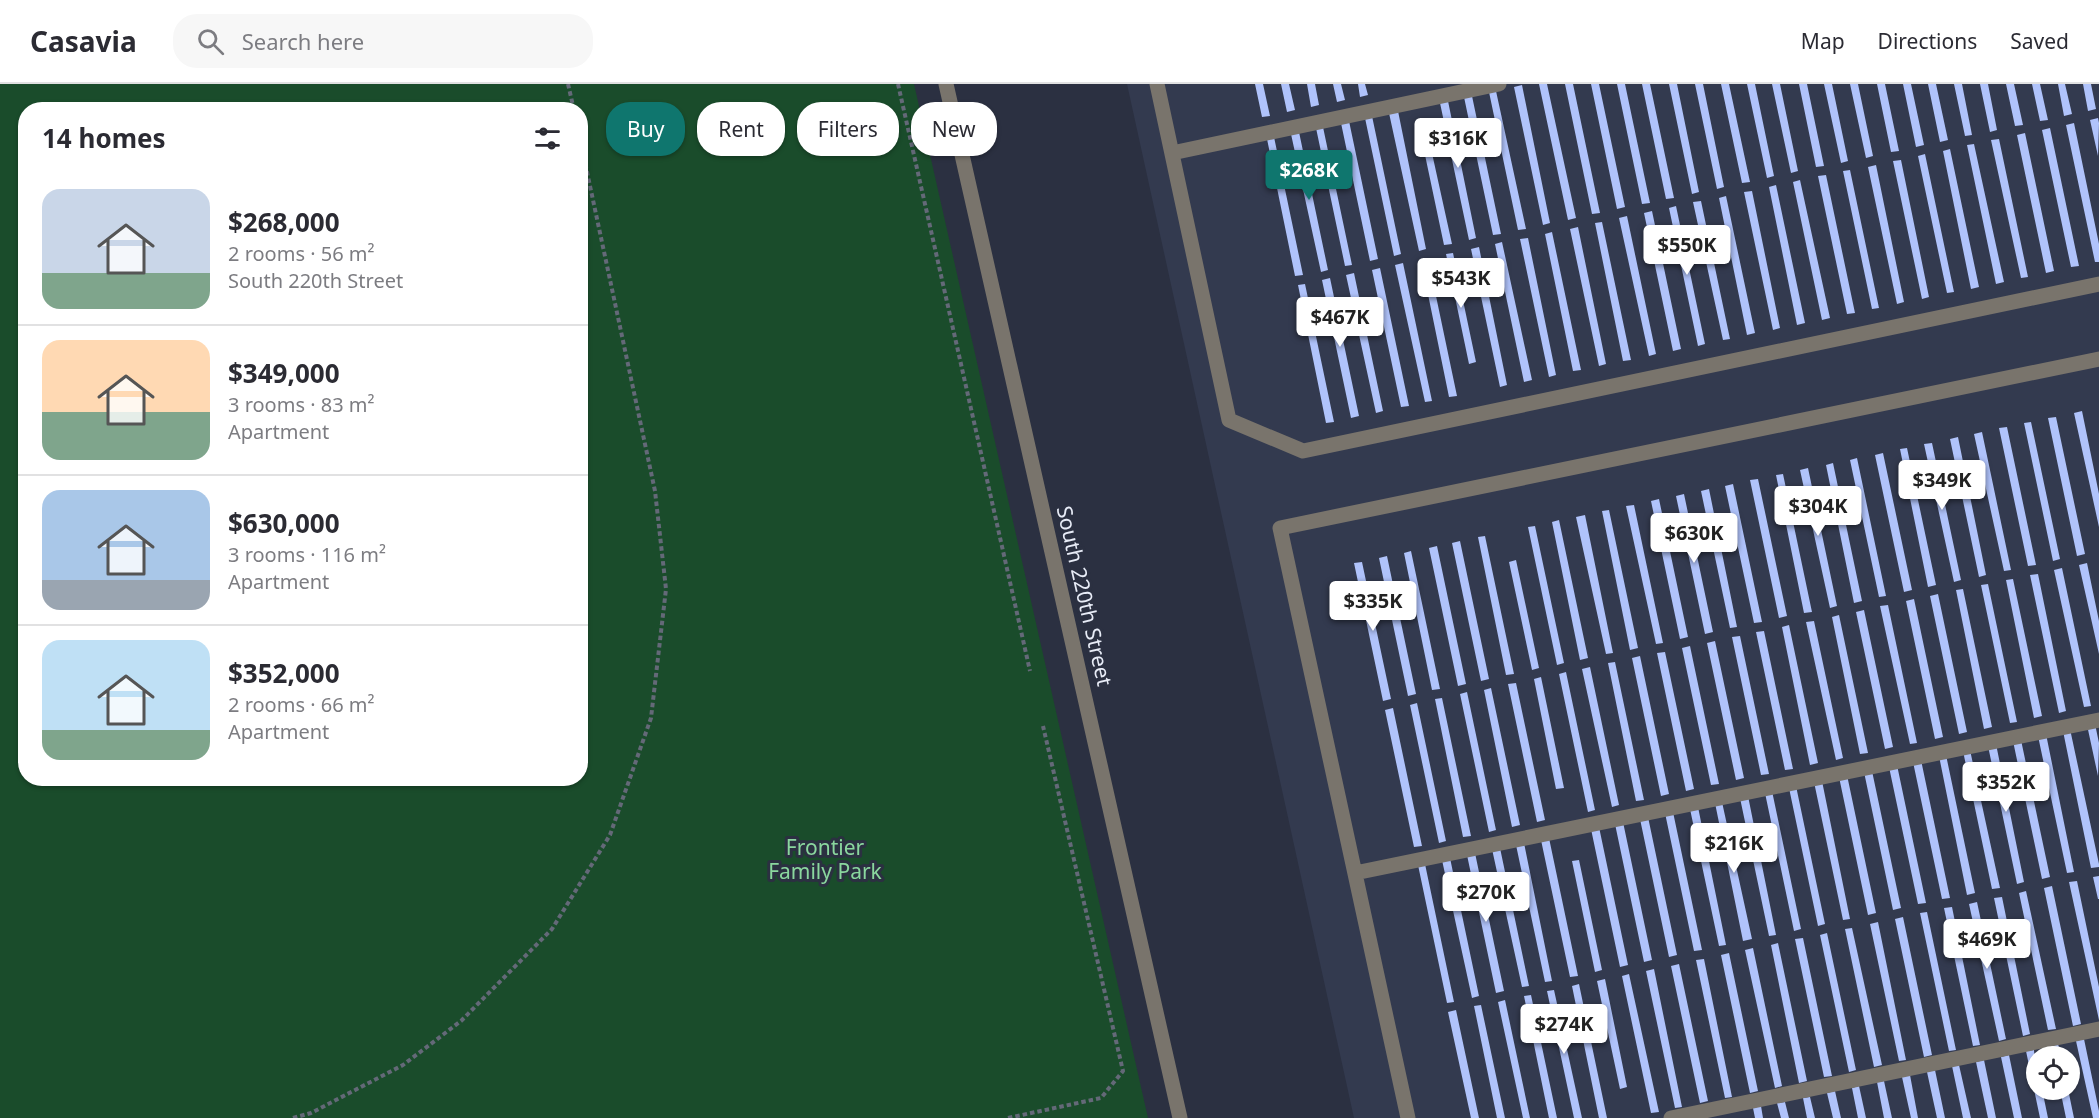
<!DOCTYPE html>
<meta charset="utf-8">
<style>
:root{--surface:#fff;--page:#f7f7f7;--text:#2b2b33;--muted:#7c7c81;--line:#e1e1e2;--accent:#0f766e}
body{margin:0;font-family:"Noto Sans",sans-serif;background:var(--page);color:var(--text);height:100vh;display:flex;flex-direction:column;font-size:22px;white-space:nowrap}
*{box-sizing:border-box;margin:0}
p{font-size:20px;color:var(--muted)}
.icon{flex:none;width:33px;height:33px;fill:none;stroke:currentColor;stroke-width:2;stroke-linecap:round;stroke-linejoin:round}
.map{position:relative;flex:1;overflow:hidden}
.side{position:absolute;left:18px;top:18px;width:570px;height:684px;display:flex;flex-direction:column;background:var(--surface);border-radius:24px;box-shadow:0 2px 4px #0004}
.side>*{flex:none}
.top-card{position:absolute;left:606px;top:18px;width:570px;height:54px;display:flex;gap:12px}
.controls{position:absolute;left:2026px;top:962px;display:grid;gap:12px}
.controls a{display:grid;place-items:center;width:54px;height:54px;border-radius:50%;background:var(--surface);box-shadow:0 2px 4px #0004;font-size:30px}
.price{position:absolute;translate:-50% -51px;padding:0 14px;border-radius:6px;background:#fff;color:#222;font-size:20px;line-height:39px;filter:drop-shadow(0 2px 3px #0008)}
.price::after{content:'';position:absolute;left:50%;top:36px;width:18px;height:14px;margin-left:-9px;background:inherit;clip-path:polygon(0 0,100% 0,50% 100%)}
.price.current{background:var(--accent);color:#fff}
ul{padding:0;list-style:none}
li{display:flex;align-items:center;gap:18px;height:150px;padding:0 24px}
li+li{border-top:2px solid var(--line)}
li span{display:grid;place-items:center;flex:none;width:168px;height:120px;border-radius:18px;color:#555}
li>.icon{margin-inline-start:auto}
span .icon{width:72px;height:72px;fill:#fffc;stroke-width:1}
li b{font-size:26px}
h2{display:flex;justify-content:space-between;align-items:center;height:72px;padding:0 24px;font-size:26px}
.tag{padding:0 21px;border-radius:24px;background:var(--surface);box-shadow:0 2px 4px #0004;font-size:21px;line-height:54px}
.tag.current{background:var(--accent);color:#fff}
header{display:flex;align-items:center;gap:36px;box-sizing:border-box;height:84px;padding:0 30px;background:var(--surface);border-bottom:2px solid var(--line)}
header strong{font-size:28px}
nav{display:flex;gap:33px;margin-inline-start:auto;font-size:21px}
.search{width:420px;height:54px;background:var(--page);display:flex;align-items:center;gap:15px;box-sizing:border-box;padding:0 21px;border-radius:24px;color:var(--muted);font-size:22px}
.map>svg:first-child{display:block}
.built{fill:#333a4f;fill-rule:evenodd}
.green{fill:#1a4c2b;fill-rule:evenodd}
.building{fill:#b0c3fb}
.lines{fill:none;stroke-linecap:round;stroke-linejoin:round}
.path{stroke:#646978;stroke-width:4;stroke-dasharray:4.5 3;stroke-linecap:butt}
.minor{stroke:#79746c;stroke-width:15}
.labels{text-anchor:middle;stroke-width:6;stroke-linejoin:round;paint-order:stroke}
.street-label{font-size:21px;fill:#e8ecf7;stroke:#2b3041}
.park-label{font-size:21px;fill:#8ad79e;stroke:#2b3041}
</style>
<header>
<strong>Casavia</strong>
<div class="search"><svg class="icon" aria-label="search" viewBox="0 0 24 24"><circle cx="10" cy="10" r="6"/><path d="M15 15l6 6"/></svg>Search here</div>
<nav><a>Map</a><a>Directions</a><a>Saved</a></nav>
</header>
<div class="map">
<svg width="2099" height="1034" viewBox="0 0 2099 1034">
<rect width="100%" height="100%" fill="#2b3041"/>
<path class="built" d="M 1127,0 L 2099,0 L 2099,1034 L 1354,1034 ZM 2037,972 L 2070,972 L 2070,1005 L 2037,1005 Z"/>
<path class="green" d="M 0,0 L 914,0 L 1148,1034 L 0,1034 ZM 26,26 L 580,26 L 580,694 L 26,694 Z"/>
<path class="building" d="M 1255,0 L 1263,0 L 1270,32 L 1262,33 Z
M 1281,0 L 1289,0 L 1295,26 L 1287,28 Z
M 1307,0 L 1315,0 L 1319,21 L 1311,23 Z
M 1333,0 L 1341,0 L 1345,16 L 1337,18 Z
M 1358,0 L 1365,0 L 1368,11 L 1360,13 Z
M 1539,0 L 1547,0 L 1576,134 L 1568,136 Z
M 1565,0 L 1573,0 L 1600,129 L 1592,130 Z
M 1591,0 L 1599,0 L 1625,123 L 1617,125 Z
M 1617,0 L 1625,0 L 1650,119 L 1642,120 Z
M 1642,0 L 1650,0 L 1674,114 L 1666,115 Z
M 1669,0 L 1677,0 L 1699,108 L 1692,110 Z
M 1695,0 L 1703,0 L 1724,103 L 1717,105 Z
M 1721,0 L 1729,0 L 1750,98 L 1742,99 Z
M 1747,0 L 1755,0 L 1774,92 L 1767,94 Z
M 1772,0 L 1780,0 L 1798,87 L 1791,89 Z
M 1799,0 L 1807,0 L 1824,82 L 1816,83 Z
M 1824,0 L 1832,0 L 1848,77 L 1841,79 Z
M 1850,0 L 1858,0 L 1873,72 L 1866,74 Z
M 1877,0 L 1885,0 L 1899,67 L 1891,68 Z
M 1903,0 L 1911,0 L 1924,61 L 1916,63 Z
M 1928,0 L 1936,0 L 1948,56 L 1940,58 Z
M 1954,0 L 1962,0 L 1972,51 L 1965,52 Z
M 1980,0 L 1988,0 L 1997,46 L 1990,48 Z
M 2006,0 L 2014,0 L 2023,41 L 2015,42 Z
M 2032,0 L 2040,0 L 2048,36 L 2040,37 Z
M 2058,0 L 2065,0 L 2072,30 L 2064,32 Z
M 2083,0 L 2091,0 L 2096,25 L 2088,27 Z
M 1522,1 L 1550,139 L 1543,141 L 1514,3 Z
M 1496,7 L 1526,145 L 1518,146 L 1489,8 Z
M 1472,12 L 1501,150 L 1493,151 L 1464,13 Z
M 1448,17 L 1476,154 L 1469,156 L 1440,19 Z
M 1398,27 L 1426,165 L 1419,167 L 1389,29 Z
M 1372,32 L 1401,170 L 1394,172 L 1365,34 Z
M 2098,34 L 2099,39 L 2098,72 L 2090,36 Z
M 1349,37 L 1378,175 L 1370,177 L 1341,39 Z
M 2074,39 L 2099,160 L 2099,178 L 2095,178 L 2066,41 Z
M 1323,43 L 1352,181 L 1345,182 L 1316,44 Z
M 2050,44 L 2079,182 L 2071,183 L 2042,46 Z
M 1299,48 L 1328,186 L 1321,188 L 1291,50 Z
M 2025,49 L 2054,187 L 2046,189 L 2017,51 Z
M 1428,51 L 1452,160 L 1444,161 L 1421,52 Z
M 1274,53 L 1303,191 L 1295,192 L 1267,55 Z
M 1999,55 L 2028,193 L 2021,194 L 1991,56 Z
M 1974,60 L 2004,198 L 1996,200 L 1967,61 Z
M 1950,65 L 1979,203 L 1971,205 L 1943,67 Z
M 1925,70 L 1954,208 L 1947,209 L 1918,72 Z
M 1901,76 L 1929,213 L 1922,215 L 1893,77 Z
M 1876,81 L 1904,218 L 1897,220 L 1868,83 Z
M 1850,86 L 1879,224 L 1872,225 L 1843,87 Z
M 1826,91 L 1855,229 L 1847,230 L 1818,92 Z
M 1800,96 L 1830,234 L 1822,236 L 1793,98 Z
M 1776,101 L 1805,239 L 1797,241 L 1769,103 Z
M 1752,107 L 1780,244 L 1773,246 L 1744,108 Z
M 1726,112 L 1755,249 L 1747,251 L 1719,114 Z
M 1701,117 L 1730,255 L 1723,256 L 1693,118 Z
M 1676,122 L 1705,260 L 1698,262 L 1669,124 Z
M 1652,127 L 1681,265 L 1673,267 L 1644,129 Z
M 1627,132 L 1656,270 L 1649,272 L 1619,134 Z
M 1602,138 L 1631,276 L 1623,277 L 1595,139 Z
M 1578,143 L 1606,280 L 1599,282 L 1570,145 Z
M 1552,148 L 1581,286 L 1573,287 L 1545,150 Z
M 1528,154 L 1556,291 L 1549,293 L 1520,155 Z
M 1502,158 L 1532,296 L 1524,298 L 1495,160 Z
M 1479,163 L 1507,301 L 1500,303 L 1471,165 Z
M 1453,169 L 1476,278 L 1469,280 L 1446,170 Z
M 1428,174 L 1457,312 L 1449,313 L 1421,176 Z
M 1403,179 L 1432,317 L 1425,318 L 1395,181 Z
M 1380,184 L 1409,322 L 1401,323 L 1372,186 Z
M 1354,189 L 1383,327 L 1376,329 L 1346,191 Z
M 1330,194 L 1359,332 L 1351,334 L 1322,196 Z
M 1305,200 L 1334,338 L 1326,339 L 1298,201 Z
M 2082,327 L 2099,410 L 2099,443 L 2074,329 Z
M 2056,333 L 2085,470 L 2077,472 L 2048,334 Z
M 2031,338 L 2060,475 L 2053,477 L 2024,339 Z
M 2007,343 L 2036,481 L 2028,482 L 1999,344 Z
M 1982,348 L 2011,486 L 2004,487 L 1974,350 Z
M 1958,353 L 1986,491 L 1979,493 L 1950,355 Z
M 1932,359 L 1961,496 L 1954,498 L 1924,360 Z
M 1907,364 L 1936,501 L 1928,503 L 1900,365 Z
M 1883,369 L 1912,506 L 1904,508 L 1875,371 Z
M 1857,374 L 1886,512 L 1879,513 L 1850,376 Z
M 1833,379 L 1862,517 L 1854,519 L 1826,381 Z
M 1808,384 L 1837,522 L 1830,524 L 1800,386 Z
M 1783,390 L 1812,528 L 1804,529 L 1776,391 Z
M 1758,395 L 1787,532 L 1779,534 L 1750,396 Z
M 1733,400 L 1762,538 L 1754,539 L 1725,402 Z
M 1709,405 L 1737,543 L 1730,544 L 1701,407 Z
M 1684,410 L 1713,548 L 1705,550 L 1676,412 Z
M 1659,415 L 1688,553 L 1680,555 L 1651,417 Z
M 1634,421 L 1663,559 L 1656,560 L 1626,422 Z
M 1609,426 L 1638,564 L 1630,566 L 1602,427 Z
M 1585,431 L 1613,569 L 1606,570 L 1576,433 Z
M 1559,436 L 1588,574 L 1580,576 L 1552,438 Z
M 1535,442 L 1564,579 L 1557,581 L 1528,443 Z
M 1485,452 L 1514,590 L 1506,591 L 1478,453 Z
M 1460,457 L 1489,595 L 1481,597 L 1452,459 Z
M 1437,462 L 1466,600 L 1458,602 L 1429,464 Z
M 1411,467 L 1440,605 L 1432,606 L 1404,469 Z
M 1387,472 L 1416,610 L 1408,612 L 1379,474 Z
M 1516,476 L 1539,584 L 1532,586 L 1509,478 Z
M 1362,478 L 1391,615 L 1383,617 L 1354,479 Z
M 2087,479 L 2099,537 L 2099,570 L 2079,481 Z
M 2062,484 L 2091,622 L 2084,623 L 2054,486 Z
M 2038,490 L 2066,627 L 2059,629 L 2030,491 Z
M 2013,495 L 2042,632 L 2034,634 L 2006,496 Z
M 1988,500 L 2017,638 L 2010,639 L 1981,501 Z
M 1963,505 L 1992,643 L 1984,645 L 1956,506 Z
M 1938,510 L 1967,648 L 1959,650 L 1930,512 Z
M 1914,515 L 1943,653 L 1935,655 L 1906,517 Z
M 1888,521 L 1917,659 L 1910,660 L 1880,522 Z
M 1864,526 L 1893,663 L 1885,665 L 1856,528 Z
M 1839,531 L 1868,669 L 1860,670 L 1832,533 Z
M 1814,537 L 1843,674 L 1836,676 L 1806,538 Z
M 1789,541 L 1818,679 L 1810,681 L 1782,543 Z
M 1764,547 L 1793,685 L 1785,686 L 1756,548 Z
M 1740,552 L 1769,690 L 1761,691 L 1732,553 Z
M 1715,557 L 1744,694 L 1736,696 L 1707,559 Z
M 1690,562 L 1719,700 L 1711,701 L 1682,564 Z
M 1665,568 L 1694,705 L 1686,707 L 1657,569 Z
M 1640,572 L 1669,710 L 1661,712 L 1632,574 Z
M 1615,578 L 1644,716 L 1636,717 L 1608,579 Z
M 1590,583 L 1619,721 L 1612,723 L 1582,585 Z
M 1566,588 L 1595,726 L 1588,728 L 1559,590 Z
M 1541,593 L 1564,704 L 1556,705 L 1534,595 Z
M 1516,599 L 1545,736 L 1537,738 L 1508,600 Z
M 1491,604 L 1520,741 L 1512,743 L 1484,606 Z
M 1467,608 L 1496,746 L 1489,748 L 1460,610 Z
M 1442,614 L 1471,752 L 1463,753 L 1435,615 Z
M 1417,619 L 1446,757 L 1439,759 L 1410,621 Z
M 1393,624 L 1422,762 L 1414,763 L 1385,626 Z
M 2095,640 L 2099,659 L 2098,692 L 2087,641 Z
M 2070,645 L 2099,780 L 2099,783 L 2091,784 L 2063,647 Z
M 2046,650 L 2074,788 L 2067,789 L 2038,652 Z
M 2021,656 L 2050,793 L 2042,795 L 2013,657 Z
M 1996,660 L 2024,798 L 2017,800 L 1988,662 Z
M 1970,666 L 2000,804 L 1992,805 L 1963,667 Z
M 1946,671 L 1975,809 L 1967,811 L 1939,672 Z
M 1921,676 L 1950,814 L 1942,815 L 1913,678 Z
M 1897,681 L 1926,819 L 1918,820 L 1889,683 Z
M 1872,687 L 1901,824 L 1893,826 L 1864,688 Z
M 1847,691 L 1876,829 L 1868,831 L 1839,693 Z
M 1822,697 L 1850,835 L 1843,836 L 1814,698 Z
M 1796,702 L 1825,840 L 1818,842 L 1789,704 Z
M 1772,707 L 1801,845 L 1794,847 L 1765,709 Z
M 1748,712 L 1776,851 L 1769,852 L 1740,714 Z
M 1722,718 L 1752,855 L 1743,857 L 1715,719 Z
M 1698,723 L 1726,861 L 1719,862 L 1690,725 Z
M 1673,728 L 1702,866 L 1694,867 L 1665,729 Z
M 1648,733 L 1677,871 L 1669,873 L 1640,735 Z
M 1623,738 L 1652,876 L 1644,878 L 1615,740 Z
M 1599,743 L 1628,881 L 1620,883 L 1591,745 Z
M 1549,754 L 1578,892 L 1570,893 L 1541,756 Z
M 1524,759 L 1552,897 L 1545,898 L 1516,761 Z
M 1500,764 L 1529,902 L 1522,903 L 1492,765 Z
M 1475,769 L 1504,907 L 1496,909 L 1467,771 Z
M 1450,774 L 1479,912 L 1472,914 L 1442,776 Z
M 1579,776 L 1602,886 L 1595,888 L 1572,777 Z
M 1425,780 L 1454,918 L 1447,919 L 1418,781 Z
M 2099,792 L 2099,815 L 2098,815 L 2093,793 Z
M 2077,797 L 2099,903 L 2099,936 L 2069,798 Z
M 2052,802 L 2081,940 L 2073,942 L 2044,804 Z
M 2026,807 L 2056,945 L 2048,946 L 2019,809 Z
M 2002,813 L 2030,950 L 2023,952 L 1994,814 Z
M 1977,818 L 2006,955 L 1999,957 L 1969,820 Z
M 1952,823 L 1980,961 L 1973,962 L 1944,824 Z
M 1927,828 L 1956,966 L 1949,967 L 1920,829 Z
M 1903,833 L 1932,971 L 1924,973 L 1895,835 Z
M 1878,838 L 1906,976 L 1899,977 L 1870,840 Z
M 1852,844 L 1882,981 L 1874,983 L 1845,845 Z
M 1827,849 L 1856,986 L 1849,988 L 1820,851 Z
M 1803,854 L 1832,992 L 1824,993 L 1795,855 Z
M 1778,859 L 1807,997 L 1799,999 L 1771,861 Z
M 1753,864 L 1782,1002 L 1775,1004 L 1745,866 Z
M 1729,869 L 1758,1007 L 1750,1009 L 1721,871 Z
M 1704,875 L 1732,1013 L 1725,1014 L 1696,876 Z
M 1679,880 L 1708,1017 L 1700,1019 L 1671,882 Z
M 1654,885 L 1682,1023 L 1675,1024 L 1646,887 Z
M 1629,890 L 1659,1028 L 1651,1029 L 1622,892 Z
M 1605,895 L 1627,1003 L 1620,1005 L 1597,897 Z
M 1579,900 L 1607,1034 L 1599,1034 L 1572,902 Z
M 1554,906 L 1582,1034 L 1574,1034 L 1547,907 Z
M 1531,911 L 1557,1034 L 1549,1034 L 1524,912 Z
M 1505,916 L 1530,1034 L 1523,1034 L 1498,918 Z
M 1481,921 L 1505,1034 L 1497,1034 L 1474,922 Z
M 1456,926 L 1479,1034 L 1471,1034 L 1448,928 Z
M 2084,955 L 2099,1027 L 2099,1034 L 2093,1034 L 2076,957 Z
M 2058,960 L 2061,972 L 2053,972 L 2051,962 Z
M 2034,966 L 2037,1005 L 2042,1005 L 2048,1034 L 2040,1034 L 2026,967 Z
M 2009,971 L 2022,1034 L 2014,1034 L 2001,973 Z
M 1984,976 L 1996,1034 L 1988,1034 L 1976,978 Z
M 1959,981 L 1971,1034 L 1963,1034 L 1952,982 Z
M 1935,986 L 1945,1034 L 1937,1034 L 1927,988 Z
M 1910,991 L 1918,1034 L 1911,1034 L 1902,993 Z
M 1884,997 L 1892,1034 L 1884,1034 L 1877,998 Z
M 1859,1002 L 1866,1034 L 1858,1034 L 1852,1004 Z
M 2060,1005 L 2068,1005 L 2074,1034 L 2066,1034 Z
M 1835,1007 L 1841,1034 L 1833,1034 L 1827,1009 Z
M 1810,1013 L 1815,1034 L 1807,1034 L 1803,1014 Z
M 1785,1018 L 1789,1034 L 1781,1034 L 1777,1019 Z
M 1761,1022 L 1763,1034 L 1755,1034 L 1753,1024 Z"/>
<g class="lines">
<path class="path" d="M 568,0 L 574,26
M 898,0 L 1030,587
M 293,1034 L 311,1029 L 403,981 L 461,937 L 552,845 L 610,751 L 651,634 L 666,505 L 655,407 L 580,55
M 1008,1034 L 1101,1014 L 1123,987 L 1043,642"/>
<path class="minor" d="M 946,0 L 1180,1034
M 1157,0 L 1229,336 L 1303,367 L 2099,200
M 1172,69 L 1499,0
M 1355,789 L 2099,636
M 1408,1034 L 1280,444 L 2099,275
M 1671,1034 L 2099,945"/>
</g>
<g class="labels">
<g class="street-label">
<text transform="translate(1084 512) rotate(77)" y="7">South 220th Street</text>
</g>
<g class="park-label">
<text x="825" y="771">Frontier<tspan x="825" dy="24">Family Park</tspan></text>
</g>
</g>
</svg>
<div class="controls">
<a><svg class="icon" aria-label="locate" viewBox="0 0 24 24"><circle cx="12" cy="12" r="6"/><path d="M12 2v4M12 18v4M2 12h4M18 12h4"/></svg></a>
</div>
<b class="price" style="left:1458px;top:85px">$316K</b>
<b class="price current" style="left:1309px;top:117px">$268K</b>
<b class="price" style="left:1687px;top:192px">$550K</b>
<b class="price" style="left:1461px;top:225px">$543K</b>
<b class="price" style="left:1340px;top:264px">$467K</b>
<b class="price" style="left:1942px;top:427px">$349K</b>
<b class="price" style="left:1818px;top:453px">$304K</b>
<b class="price" style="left:1694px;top:480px">$630K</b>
<b class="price" style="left:1373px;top:548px">$335K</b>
<b class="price" style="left:2006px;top:729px">$352K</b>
<b class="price" style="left:1734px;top:790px">$216K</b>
<b class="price" style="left:1486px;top:839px">$270K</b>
<b class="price" style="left:1987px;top:886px">$469K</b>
<b class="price" style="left:1564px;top:971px">$274K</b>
<div class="top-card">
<a class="tag current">Buy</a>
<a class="tag">Rent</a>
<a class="tag">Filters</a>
<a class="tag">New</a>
</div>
<section class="side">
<h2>14 homes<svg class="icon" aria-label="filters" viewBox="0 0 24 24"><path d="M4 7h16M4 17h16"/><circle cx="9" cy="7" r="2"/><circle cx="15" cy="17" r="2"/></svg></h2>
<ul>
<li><span style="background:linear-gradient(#c9d6e8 70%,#7fa58c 0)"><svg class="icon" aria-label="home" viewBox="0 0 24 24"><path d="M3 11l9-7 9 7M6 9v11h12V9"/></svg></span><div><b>$268,000</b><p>2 rooms · 56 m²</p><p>South 220th Street</p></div></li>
<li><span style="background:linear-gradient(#ffd9b3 60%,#7fa58c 0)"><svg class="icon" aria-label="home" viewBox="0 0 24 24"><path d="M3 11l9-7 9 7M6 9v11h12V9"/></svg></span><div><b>$349,000</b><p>3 rooms · 83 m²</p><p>Apartment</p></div></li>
<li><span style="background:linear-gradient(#a9c7e8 75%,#9aa5b1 0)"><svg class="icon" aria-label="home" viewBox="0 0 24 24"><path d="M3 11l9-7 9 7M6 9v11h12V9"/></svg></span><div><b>$630,000</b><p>3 rooms · 116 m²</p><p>Apartment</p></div></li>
<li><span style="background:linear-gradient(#bfe0f5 75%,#7fa58c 0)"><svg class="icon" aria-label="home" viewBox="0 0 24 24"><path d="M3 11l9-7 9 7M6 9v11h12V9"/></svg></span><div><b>$352,000</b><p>2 rooms · 66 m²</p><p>Apartment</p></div></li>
</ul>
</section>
</div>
